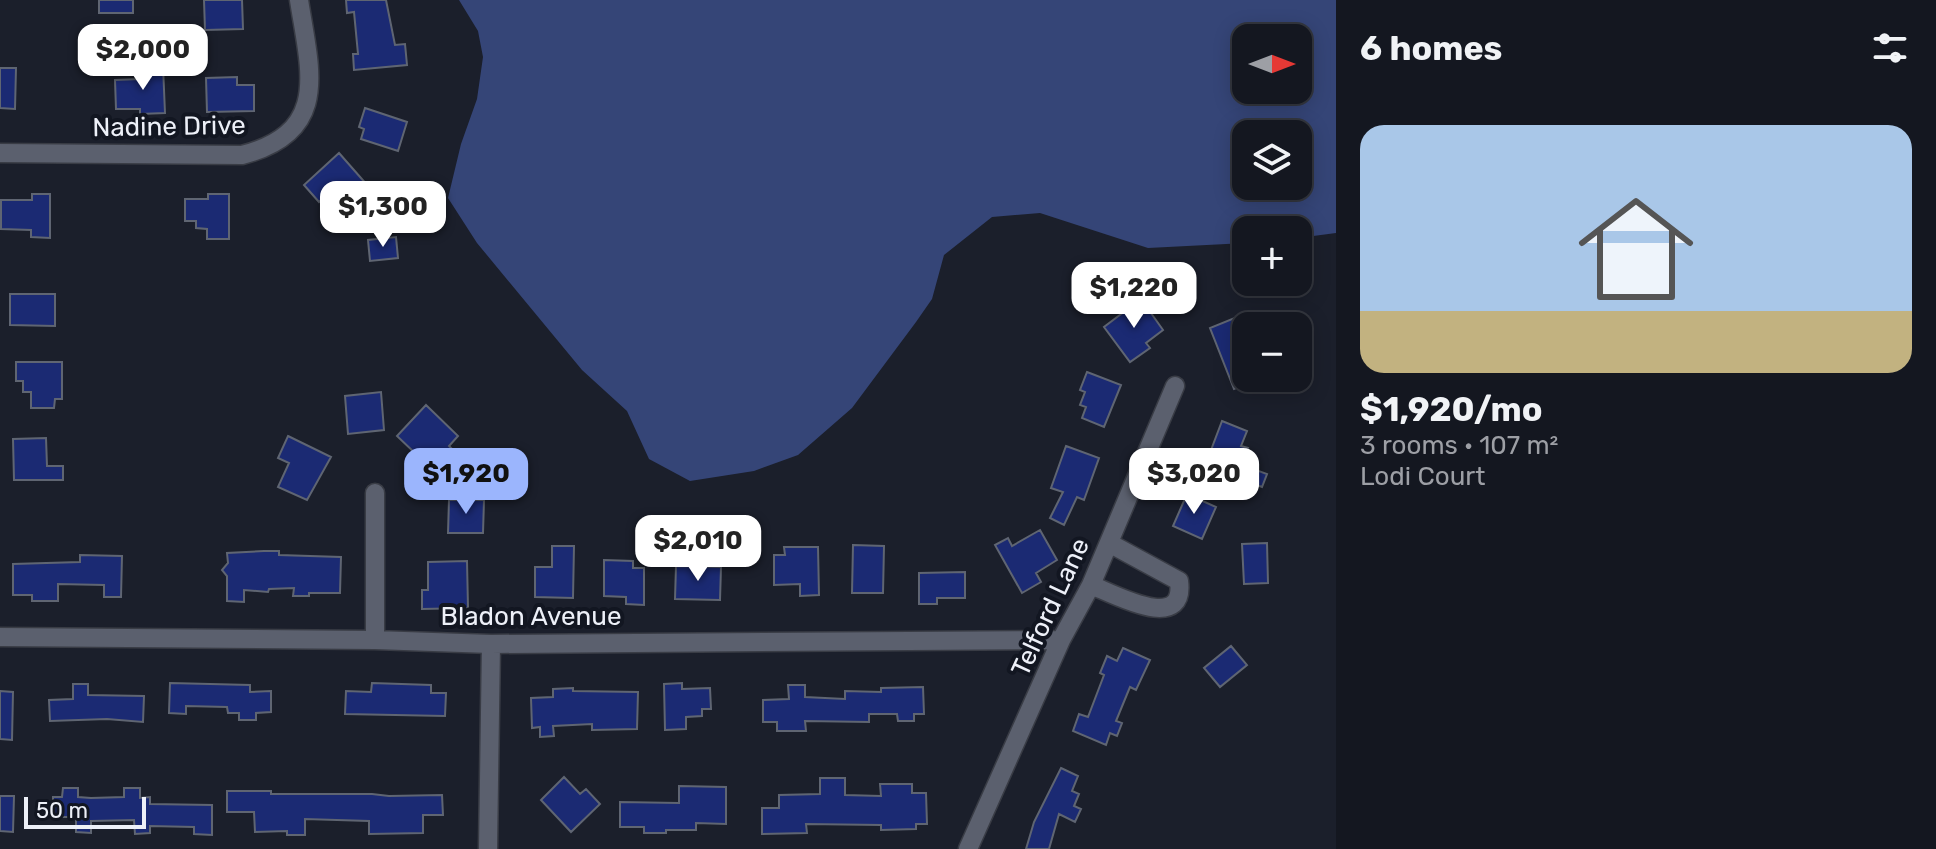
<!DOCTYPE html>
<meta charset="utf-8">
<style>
:root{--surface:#141720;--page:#21242d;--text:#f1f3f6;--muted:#9d9fa5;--line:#33363e;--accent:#9bb5fd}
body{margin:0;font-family:Rubik,sans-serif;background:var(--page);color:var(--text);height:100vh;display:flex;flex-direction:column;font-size:30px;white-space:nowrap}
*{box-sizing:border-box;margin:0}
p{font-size:26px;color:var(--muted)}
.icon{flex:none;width:44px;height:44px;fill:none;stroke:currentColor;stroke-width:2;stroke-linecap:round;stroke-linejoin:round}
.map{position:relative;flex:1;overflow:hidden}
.side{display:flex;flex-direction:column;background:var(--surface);width:600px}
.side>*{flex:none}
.needle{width:52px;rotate:90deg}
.fabs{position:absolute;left:1232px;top:24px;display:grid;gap:16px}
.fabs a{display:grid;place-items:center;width:80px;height:80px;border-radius:16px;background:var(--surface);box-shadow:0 4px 20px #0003,0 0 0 2px var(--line);font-size:40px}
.scale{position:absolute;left:24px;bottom:20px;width:122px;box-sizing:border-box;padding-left:8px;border:4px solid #edf0f8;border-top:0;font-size:22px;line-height:28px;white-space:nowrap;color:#edf0f8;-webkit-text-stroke:6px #121621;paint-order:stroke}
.price{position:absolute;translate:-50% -68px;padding:0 18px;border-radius:16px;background:#fff;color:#222;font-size:26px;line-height:52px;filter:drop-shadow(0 2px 4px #0008)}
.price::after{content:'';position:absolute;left:50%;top:48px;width:24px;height:18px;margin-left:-12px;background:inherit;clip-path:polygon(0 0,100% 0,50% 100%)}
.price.selected{background:var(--accent);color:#111}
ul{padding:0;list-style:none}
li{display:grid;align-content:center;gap:16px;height:424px;padding:0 24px}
li span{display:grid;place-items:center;height:248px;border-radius:24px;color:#555}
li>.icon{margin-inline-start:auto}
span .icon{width:144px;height:144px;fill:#fffc;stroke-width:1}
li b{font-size:34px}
h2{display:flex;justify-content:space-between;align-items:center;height:96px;padding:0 24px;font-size:34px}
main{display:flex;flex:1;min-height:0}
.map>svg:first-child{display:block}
.green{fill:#354577;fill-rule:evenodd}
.building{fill:#1b2a73;stroke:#5f6572;stroke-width:2}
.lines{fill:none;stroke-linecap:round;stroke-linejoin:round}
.minor-casing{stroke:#393c45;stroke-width:21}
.minor{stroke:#5b606e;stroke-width:18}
.labels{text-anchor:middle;stroke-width:8;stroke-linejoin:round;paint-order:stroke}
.street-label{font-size:26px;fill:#edf0f8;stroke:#121621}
</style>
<main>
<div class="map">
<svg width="1336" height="849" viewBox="0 0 1336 849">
<rect width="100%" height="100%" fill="#1b1f2b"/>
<path class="green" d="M 459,0 L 1336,0 L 1336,233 L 1298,238 L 1298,230 L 1246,230 L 1246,243 L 1148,248 L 1040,213 L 992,217 L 944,255 L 932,299 L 916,322 L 852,408 L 798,455 L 754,471 L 690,481 L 649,459 L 627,411 L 582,370 L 477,243 L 448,198 L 461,144 L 477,99 L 483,57 L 478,31 ZM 1298,38 L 1298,90 L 1246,90 L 1246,38 ZM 1298,134 L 1298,186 L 1246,186 L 1246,134 Z"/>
<path class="building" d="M 99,0 L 133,0 L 133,13 L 99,13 Z
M 204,0 L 242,0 L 243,29 L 205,30 Z
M 346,0 L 386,0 L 395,45 L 405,44 L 407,65 L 354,70 L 353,54 L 358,54 L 354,12 L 347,13 Z
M 163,66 L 165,113 L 140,114 L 140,109 L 116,109 L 115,80 L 140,79 L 140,67 Z
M 0,68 L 16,68 L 15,109 L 0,108 Z
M 237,77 L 237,85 L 254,85 L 254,111 L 207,112 L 206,78 Z
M 365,108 L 407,122 L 398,151 L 361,139 L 364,129 L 359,127 Z
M 339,153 L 368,186 L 351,202 L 337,186 L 319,202 L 304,185 Z
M 32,194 L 50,194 L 50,238 L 31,237 L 31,230 L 1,229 L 1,200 L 32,200 Z
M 208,194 L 229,194 L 229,239 L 207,239 L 207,229 L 196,228 L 196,221 L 185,221 L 185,199 L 208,199 Z
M 396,237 L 398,258 L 370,261 L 368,240 Z
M 10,294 L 55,294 L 55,326 L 10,325 Z
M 1141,299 L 1163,330 L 1146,343 L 1150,348 L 1130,362 L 1104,327 Z
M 1242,315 L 1246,324 L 1246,384 L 1234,389 L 1210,328 Z
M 16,362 L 62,362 L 62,399 L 55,399 L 54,408 L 31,408 L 31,392 L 23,392 L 23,381 L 16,381 Z
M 1087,372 L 1121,385 L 1104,427 L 1082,418 L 1086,407 L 1080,405 L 1085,392 L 1080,390 Z
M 381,392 L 384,430 L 348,434 L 345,396 Z
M 426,405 L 458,436 L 449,446 L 457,454 L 437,474 L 397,436 Z
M 1222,421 L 1247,431 L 1241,446 L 1248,448 L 1242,465 L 1267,474 L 1262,487 L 1205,466 Z
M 288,436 L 331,457 L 307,500 L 278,487 L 289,463 L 278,458 Z
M 46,438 L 47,466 L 63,466 L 63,480 L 14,480 L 13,439 Z
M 1066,446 L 1099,458 L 1084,500 L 1077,497 L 1064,525 L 1050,518 L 1063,492 L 1051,488 Z
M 1187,494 L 1216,507 L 1202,539 L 1173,526 Z
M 449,500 L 484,500 L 483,533 L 448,533 Z
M 1040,530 L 1057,560 L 1036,573 L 1041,582 L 1022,593 L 995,545 L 1008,538 L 1012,546 Z
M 1267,543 L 1268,583 L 1244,584 L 1242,544 Z
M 853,545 L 884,546 L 883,593 L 852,593 Z
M 552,546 L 574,546 L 573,598 L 535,597 L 535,567 L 552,567 Z
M 784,547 L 818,547 L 819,595 L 800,596 L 800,584 L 774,585 L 774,555 L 785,555 Z
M 264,551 L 279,551 L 279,555 L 341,557 L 340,593 L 309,593 L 309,596 L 293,596 L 294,588 L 269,589 L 268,592 L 244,590 L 244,602 L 227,601 L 227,576 L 222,570 L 228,563 L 227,553 Z
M 80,555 L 122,556 L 121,597 L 104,597 L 104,585 L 58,584 L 58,601 L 32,601 L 32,595 L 13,595 L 13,564 L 80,562 Z
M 604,560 L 633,561 L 633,568 L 644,568 L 644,605 L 626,604 L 626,597 L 604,596 Z
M 467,561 L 468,608 L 422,609 L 422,590 L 428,590 L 428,562 Z
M 676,566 L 721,567 L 720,600 L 675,599 Z
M 965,572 L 965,598 L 937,598 L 937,604 L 919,604 L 919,573 Z
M 1231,646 L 1247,665 L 1220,687 L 1204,668 Z
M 1123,648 L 1150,660 L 1136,690 L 1130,687 L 1116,721 L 1122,723 L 1117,736 L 1110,733 L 1106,745 L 1073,731 L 1079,714 L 1088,717 L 1104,675 L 1100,673 L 1107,656 L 1117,661 Z
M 170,683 L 250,685 L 250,692 L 271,691 L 271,712 L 256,713 L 256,720 L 239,720 L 239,713 L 228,713 L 227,707 L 186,706 L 186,714 L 169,713 Z
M 372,683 L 431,685 L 431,693 L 446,693 L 445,716 L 345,714 L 346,691 L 371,692 Z
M 682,683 L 682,689 L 710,688 L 711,709 L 702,709 L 702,716 L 686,717 L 686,729 L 665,730 L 664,684 Z
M 73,684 L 88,684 L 88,695 L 144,696 L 143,722 L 107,719 L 50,721 L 49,700 L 73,699 Z
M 788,685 L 805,685 L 805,697 L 845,699 L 845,691 L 881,692 L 881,688 L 923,687 L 924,714 L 914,714 L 914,721 L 898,721 L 897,714 L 869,714 L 869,722 L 805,721 L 806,731 L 777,731 L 777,722 L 763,722 L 763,700 L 789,699 Z
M 573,688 L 573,691 L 638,692 L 637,729 L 592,730 L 592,724 L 553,726 L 554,736 L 540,737 L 540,727 L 532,728 L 531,698 L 553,697 L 553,689 Z
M 0,691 L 13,692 L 12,740 L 0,739 Z
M 1061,768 L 1078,776 L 1072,791 L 1079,794 L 1074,806 L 1081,809 L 1075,822 L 1059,814 L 1049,849 L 1026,849 L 1034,822 Z
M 564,777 L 580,794 L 586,789 L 600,804 L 571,832 L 541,800 Z
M 820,778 L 845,778 L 845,795 L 881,796 L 880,784 L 912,784 L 912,793 L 926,793 L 927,824 L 916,824 L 916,829 L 881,830 L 881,825 L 806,824 L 807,833 L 762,834 L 762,808 L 779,808 L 779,795 L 820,794 Z
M 679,786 L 726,787 L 726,824 L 696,823 L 696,830 L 666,830 L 666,833 L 644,833 L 644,827 L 620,827 L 620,802 L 679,803 Z
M 63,788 L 78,788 L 78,797 L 91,798 L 124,797 L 124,788 L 140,788 L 140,798 L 150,797 L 150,804 L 212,805 L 212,835 L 194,834 L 194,827 L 150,826 L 150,833 L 135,834 L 134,820 L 91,821 L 91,833 L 76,832 L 76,817 L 53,817 L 53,797 L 62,797 Z
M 227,791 L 271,791 L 271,794 L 372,794 L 389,796 L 442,795 L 443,815 L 423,815 L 423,833 L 369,834 L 369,821 L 305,819 L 305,835 L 287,835 L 287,831 L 255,832 L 254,812 L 227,812 Z
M 0,796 L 14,796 L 13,832 L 0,831 Z"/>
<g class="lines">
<defs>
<path id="minor" d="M 0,153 L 242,155 C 331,132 310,71 299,0
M 375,493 L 375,640
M 1091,585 C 1114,594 1186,634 1179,581 L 1109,543
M 0,637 L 375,640 L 491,644 L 1061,640
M 488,849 L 491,644
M 968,849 L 1061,640 L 1091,585 L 1175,386"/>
</defs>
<use href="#minor" class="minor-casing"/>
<use href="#minor" class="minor"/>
</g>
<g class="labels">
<g class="street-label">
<text transform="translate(169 126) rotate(-1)" y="9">Nadine Drive</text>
<text transform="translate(1050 607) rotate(-65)" y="9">Telford Lane</text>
<text x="531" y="625">Bladon Avenue</text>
</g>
</g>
</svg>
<div class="fabs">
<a><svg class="needle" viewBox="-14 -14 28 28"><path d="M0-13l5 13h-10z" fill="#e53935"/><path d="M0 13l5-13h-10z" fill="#9d9fa5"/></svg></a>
<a><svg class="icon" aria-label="layers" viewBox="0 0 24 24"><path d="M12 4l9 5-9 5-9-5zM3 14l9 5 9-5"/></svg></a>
<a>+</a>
<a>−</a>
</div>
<div class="scale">50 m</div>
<b class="price" style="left:143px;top:92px">$2,000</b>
<b class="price" style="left:383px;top:249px">$1,300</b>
<b class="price" style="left:1134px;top:330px">$1,220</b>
<b class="price selected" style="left:466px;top:516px">$1,920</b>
<b class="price" style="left:1194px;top:516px">$3,020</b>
<b class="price" style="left:698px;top:583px">$2,010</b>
</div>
<section class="side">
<h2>6 homes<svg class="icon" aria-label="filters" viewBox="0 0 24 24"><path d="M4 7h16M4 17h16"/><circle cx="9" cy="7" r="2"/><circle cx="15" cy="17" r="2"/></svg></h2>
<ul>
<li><span style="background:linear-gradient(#a9c7e8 75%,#c2b280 0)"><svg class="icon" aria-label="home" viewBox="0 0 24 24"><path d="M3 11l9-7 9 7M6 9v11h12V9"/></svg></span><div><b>$1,920/mo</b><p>3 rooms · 107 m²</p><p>Lodi Court</p></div></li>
</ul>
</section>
</main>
